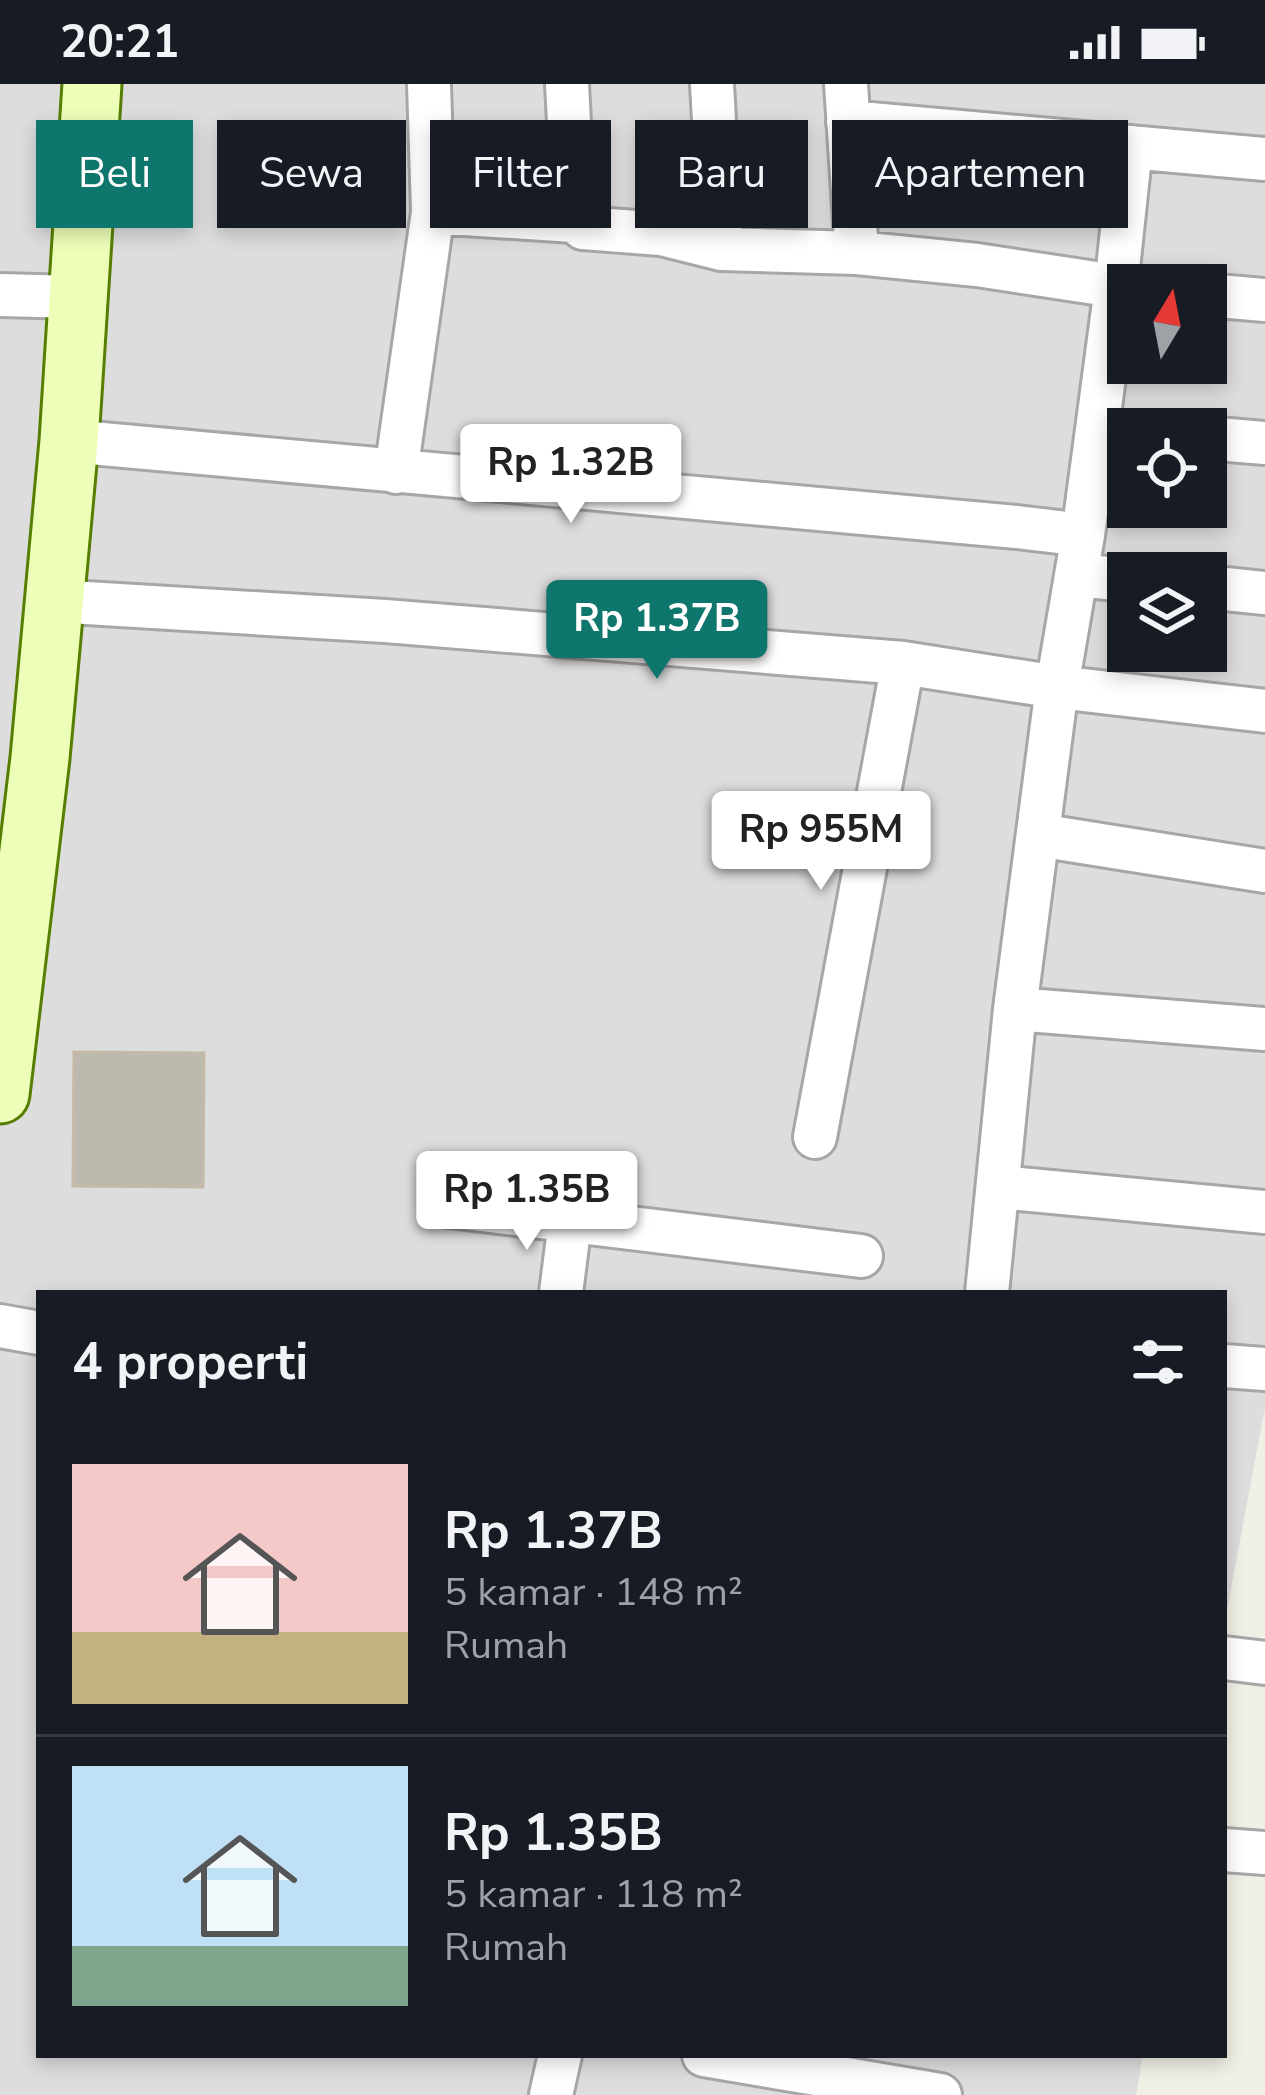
<!DOCTYPE html>
<html lang="id">
<meta charset="utf-8">
<style>
:root{--surface:#171b24;--page:#242831;--text:#f1f3f6;--muted:#9ea1a6;--line:#363941;--accent:#0f766e}
body{margin:0;font-family:"Nunito Sans",sans-serif;background:var(--page);color:var(--text);height:100vh;display:flex;flex-direction:column;font-size:45px;white-space:nowrap}
*{box-sizing:border-box;margin:0}
p{font-size:39px;color:var(--muted)}
.icon{flex:none;width:66px;height:66px;fill:none;stroke:currentColor;stroke-width:2;stroke-linecap:round;stroke-linejoin:round}
.map{position:relative;flex:1;overflow:hidden}
.side{position:absolute;left:36px;top:1206px;width:1191px;height:768px;display:flex;flex-direction:column;background:var(--surface);border-radius:0px;box-shadow:0 6px 18px #0003}
.side>*{flex:none}
.guide{position:absolute;left:36px;top:36px;width:1194px;height:108px;display:flex;gap:24px}
.needle{width:78px;rotate:10deg}
.buttons{position:absolute;left:1107px;top:180px;display:grid;gap:24px}
.buttons a{display:grid;place-items:center;width:120px;height:120px;border-radius:0px;background:var(--surface);box-shadow:0 6px 18px #0003;font-size:60px}
.price{position:absolute;translate:-50% -102px;padding:0 27px;border-radius:12px;background:#fff;color:#222;font-size:39px;line-height:78px;filter:drop-shadow(0 3px 6px #0008)}
.price::after{content:'';position:absolute;left:50%;top:72px;width:36px;height:27px;margin-left:-18px;background:inherit;clip-path:polygon(0 0,100% 0,50% 100%)}
.price.current{background:var(--accent);color:#fff}
ul{padding:0;list-style:none}
li{display:flex;align-items:center;gap:36px;height:300px;padding:0 36px}
li+li{border-top:3px solid var(--line)}
li span{display:grid;place-items:center;flex:none;width:336px;height:240px;border-radius:0px;color:#555}
li>.icon{margin-inline-start:auto}
span .icon{width:144px;height:144px;fill:#fffc;stroke-width:1}
li b{font-size:51px}
h2{display:flex;justify-content:space-between;align-items:center;height:144px;padding:0 36px;font-size:51px}
.tag{padding:0 42px;border-radius:0px;background:var(--surface);box-shadow:0 6px 18px #0003;font-size:42px;line-height:108px}
.tag.current{background:var(--accent);color:#fff}
.status{display:flex;justify-content:space-between;align-items:center;height:84px;padding:0 60px;background:var(--surface);direction:ltr}
.status svg{height:33px;fill:currentColor}
.map>svg:first-child{display:block}
.residential{fill:#dedddd;fill-rule:evenodd}
.building{fill:#beb9ae;stroke:#c4baa7;stroke-width:3}
.lines{fill:none;stroke-linecap:round;stroke-linejoin:round}
.street-casing{stroke:#a7a7a7;stroke-width:48}
.secondary-casing{stroke:#567e00;stroke-width:63}
.street{stroke:#fff;stroke-width:42}
.secondary{stroke:#ecfeb7;stroke-width:57}
</style>
<div class="status"><b>20:21</b><svg viewBox="0 0 49 12"><path d="M0 12V9h3v3zM5 12V6h3v6zM10 12V3h3v9zM15 12V0h3v12zM26 1h20v11H26zM47 4h2v5h-2z"/></svg></div>
<div class="map">
<svg width="1265" height="2011" viewBox="0 0 1265 2011">
<rect width="100%" height="100%" fill="#f1f0e6"/>
<path class="residential" d="M 0,0 L 1265,0 L 1265,1324 L 1224,1542 L 1224,1209 L 39,1209 L 39,1971 L 1143,1971 L 1136,2011 L 0,2011 ZM 1128,201 L 1206,201 L 1206,279 L 1128,279 ZM 1128,345 L 1206,345 L 1206,423 L 1128,423 ZM 1128,489 L 1206,489 L 1206,567 L 1128,567 Z"/>
<path class="building" d="M 74,968 L 204,969 L 203,1103 L 73,1102 Z"/>
<g class="lines">
<defs>
<path id="street" d="M 567,0 L 574,137 L 583,144 L 661,150 L 721,165 L 857,169 L 977,181 L 1128,204
M 712,0 L 721,165
M 846,0 L 857,169
M 848,38 L 1265,75
M 433,128 L 574,137
M 0,211 L 76,213
M 1206,211 L 1265,216
M 1206,354 L 1265,359
M 69,357 L 1017,443 L 1083,451
M 396,388 L 433,128 L 429,0
M 1076,491 L 1128,496
M 1206,503 L 1265,509
M 53,517 L 385,537 L 903,579 L 1057,603 L 1265,627
M 1038,751 L 1265,787
M 1015,925 L 1265,945
M 815,1053 L 903,579
M 998,1103 L 1265,1128
M 441,1121 L 861,1172
M 561,1209 L 570,1138
M 987,1209 L 1015,925 L 1057,603 L 1083,451 L 1116,203 L 1131,63
M 0,1242 L 39,1249
M 1224,1282 L 1265,1285
M 1224,1574 L 1265,1579
M 1224,1766 L 1265,1769
M 704,1971 L 940,2011
M 551,2011 L 560,1971"/>
<path id="secondary" d="M 0,1010 L 40,674 L 69,357 L 92,0"/>
</defs>
<use href="#street" class="street-casing"/>
<use href="#secondary" class="secondary-casing"/>
<use href="#street" class="street"/>
<use href="#secondary" class="secondary"/>
</g>
</svg>
<div class="buttons">
<a><svg class="needle" viewBox="-14 -14 28 28"><path d="M0-13l5 13h-10z" fill="#e53935"/><path d="M0 13l5-13h-10z" fill="#9ea1a6"/></svg></a>
<a><svg class="icon" aria-label="locate" viewBox="0 0 24 24"><circle cx="12" cy="12" r="6"/><path d="M12 2v4M12 18v4M2 12h4M18 12h4"/></svg></a>
<a><svg class="icon" aria-label="layers" viewBox="0 0 24 24"><path d="M12 4l9 5-9 5-9-5zM3 14l9 5 9-5"/></svg></a>
</div>
<b class="price" style="left:571px;top:442px">Rp 1.32B</b>
<b class="price current" style="left:657px;top:598px">Rp 1.37B</b>
<b class="price" style="left:821px;top:809px">Rp 955M</b>
<b class="price" style="left:527px;top:1169px">Rp 1.35B</b>
<div class="guide">
<a class="tag current">Beli</a>
<a class="tag">Sewa</a>
<a class="tag">Filter</a>
<a class="tag">Baru</a>
<a class="tag">Apartemen</a>
</div>
<section class="side">
<h2>4 properti<svg class="icon" aria-label="filters" viewBox="0 0 24 24"><path d="M4 7h16M4 17h16"/><circle cx="9" cy="7" r="2"/><circle cx="15" cy="17" r="2"/></svg></h2>
<ul>
<li><span style="background:linear-gradient(#f6c9c9 70%,#c2b280 0)"><svg class="icon" aria-label="home" viewBox="0 0 24 24"><path d="M3 11l9-7 9 7M6 9v11h12V9"/></svg></span><div><b>Rp 1.37B</b><p>5 kamar · 148 m²</p><p>Rumah</p></div></li>
<li><span style="background:linear-gradient(#bfe0f5 75%,#7fa58c 0)"><svg class="icon" aria-label="home" viewBox="0 0 24 24"><path d="M3 11l9-7 9 7M6 9v11h12V9"/></svg></span><div><b>Rp 1.35B</b><p>5 kamar · 118 m²</p><p>Rumah</p></div></li>
</ul>
</section>
</div>
